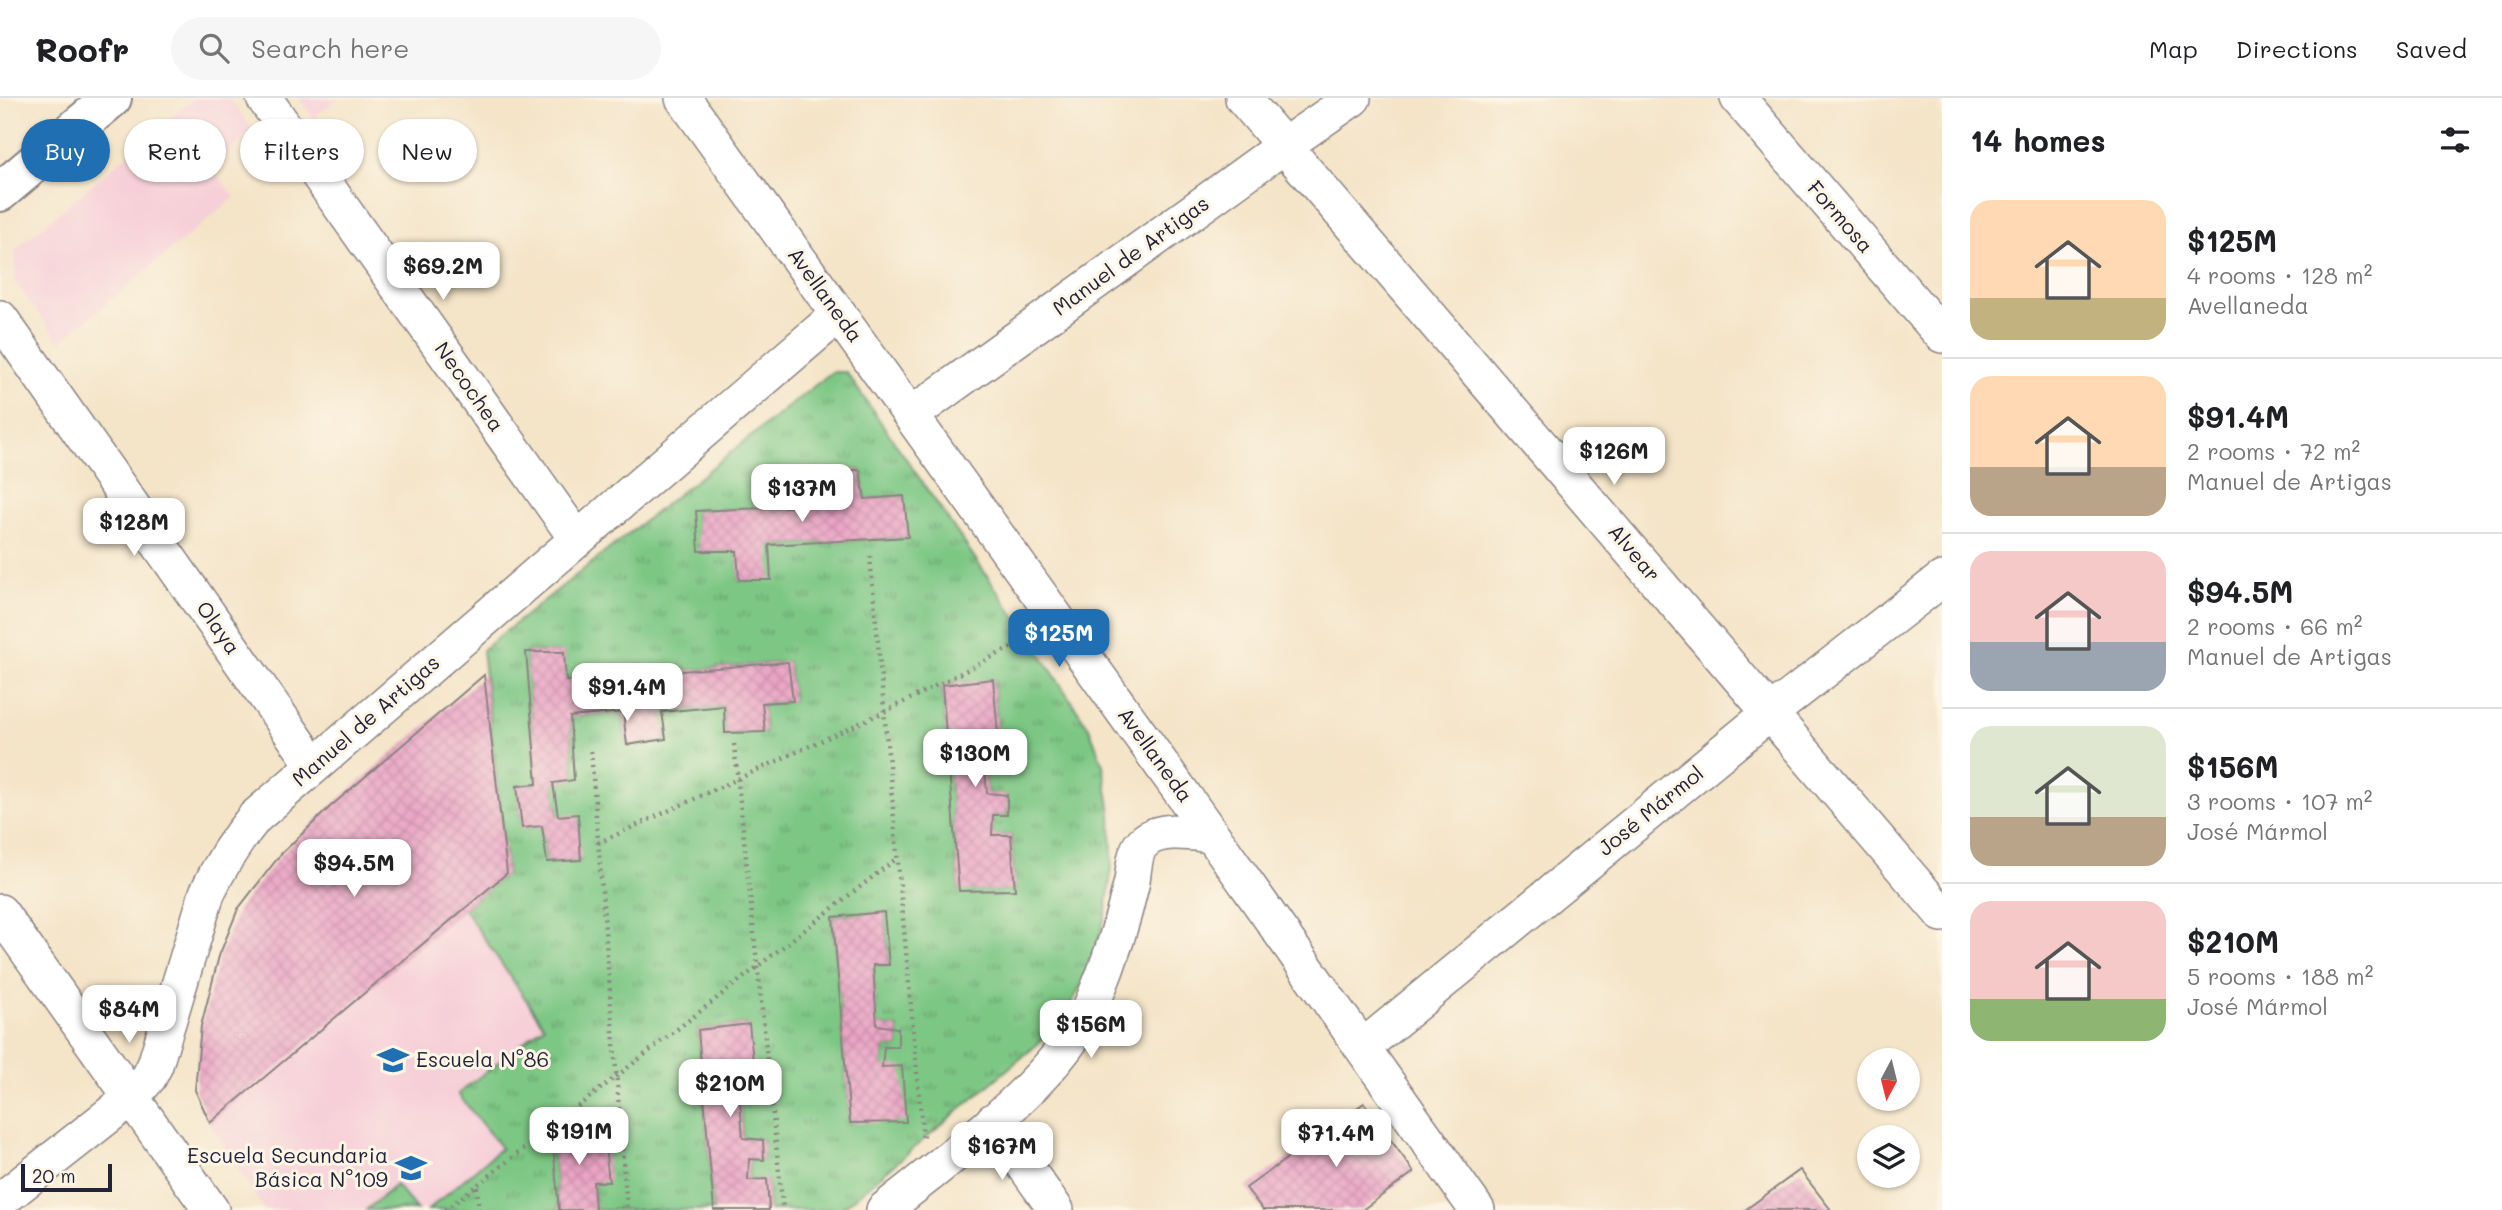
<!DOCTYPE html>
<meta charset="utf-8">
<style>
:root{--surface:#fff;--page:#f6f6f6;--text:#202124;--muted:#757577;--line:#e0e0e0;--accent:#1f6fb2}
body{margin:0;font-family:Mali,sans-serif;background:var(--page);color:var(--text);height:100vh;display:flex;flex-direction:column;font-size:26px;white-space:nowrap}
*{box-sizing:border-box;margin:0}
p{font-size:23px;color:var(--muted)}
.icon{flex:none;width:38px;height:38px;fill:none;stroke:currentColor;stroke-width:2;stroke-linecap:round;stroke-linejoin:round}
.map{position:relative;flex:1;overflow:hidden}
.panel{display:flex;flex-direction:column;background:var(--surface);width:560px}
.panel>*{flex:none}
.guide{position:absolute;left:21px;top:21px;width:665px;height:63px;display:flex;gap:14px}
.needle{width:46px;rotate:187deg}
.fabs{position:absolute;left:1857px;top:950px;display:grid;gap:14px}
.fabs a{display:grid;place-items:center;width:63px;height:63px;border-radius:50%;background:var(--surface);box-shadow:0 2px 5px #0004;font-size:35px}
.scale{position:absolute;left:21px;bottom:18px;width:91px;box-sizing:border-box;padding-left:7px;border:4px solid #22223b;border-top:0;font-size:19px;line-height:24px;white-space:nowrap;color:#22223b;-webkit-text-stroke:5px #fcf5e5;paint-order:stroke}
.price{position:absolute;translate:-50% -60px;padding:0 16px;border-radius:14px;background:#fff;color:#222;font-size:23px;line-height:46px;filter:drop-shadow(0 2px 4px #0008)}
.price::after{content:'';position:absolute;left:50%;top:42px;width:21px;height:16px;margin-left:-10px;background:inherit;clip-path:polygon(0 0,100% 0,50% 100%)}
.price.current{background:var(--accent);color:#fff}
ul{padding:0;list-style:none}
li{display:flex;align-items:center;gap:21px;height:175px;padding:0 28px}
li+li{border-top:2px solid var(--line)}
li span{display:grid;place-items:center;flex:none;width:196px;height:140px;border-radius:21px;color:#555}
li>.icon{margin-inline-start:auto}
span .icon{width:84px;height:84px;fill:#fffc;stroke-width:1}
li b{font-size:30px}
h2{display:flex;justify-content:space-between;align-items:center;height:84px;padding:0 28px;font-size:30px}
.pill{padding:0 24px;border-radius:32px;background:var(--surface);box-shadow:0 2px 5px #0004;font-size:24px;line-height:63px}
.pill.current{background:var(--accent);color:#fff}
header{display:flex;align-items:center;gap:42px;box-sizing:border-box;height:98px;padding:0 35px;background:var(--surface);border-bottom:2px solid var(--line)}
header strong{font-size:33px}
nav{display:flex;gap:38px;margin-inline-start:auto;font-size:24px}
.search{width:490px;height:63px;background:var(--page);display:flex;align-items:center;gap:18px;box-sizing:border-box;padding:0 24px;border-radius:38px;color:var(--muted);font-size:26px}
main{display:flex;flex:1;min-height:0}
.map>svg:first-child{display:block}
.built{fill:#f6cfd8}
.grass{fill:url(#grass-tufts);stroke:#507460;stroke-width:2;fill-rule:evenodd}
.building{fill:url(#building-cross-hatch)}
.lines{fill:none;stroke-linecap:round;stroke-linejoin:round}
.minor-casing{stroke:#8b8382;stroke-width:38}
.major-casing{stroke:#8b8382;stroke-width:42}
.path{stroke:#8b8382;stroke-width:4.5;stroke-dasharray:2 5;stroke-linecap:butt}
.minor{stroke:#fff;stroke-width:35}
.major{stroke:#fff;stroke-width:38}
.labels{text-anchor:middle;stroke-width:6;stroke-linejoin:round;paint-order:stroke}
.street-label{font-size:21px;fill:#22223b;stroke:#fcf5e5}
.poi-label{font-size:21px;fill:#22223b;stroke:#fcf5e5;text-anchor:start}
</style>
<header>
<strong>Roofr</strong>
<div class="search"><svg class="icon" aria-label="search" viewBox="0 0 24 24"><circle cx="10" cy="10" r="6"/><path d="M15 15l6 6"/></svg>Search here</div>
<nav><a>Map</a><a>Directions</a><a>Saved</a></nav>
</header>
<main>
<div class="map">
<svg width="1942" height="1112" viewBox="0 0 1942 1112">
<defs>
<pattern id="grass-tufts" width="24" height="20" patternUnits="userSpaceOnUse" patternTransform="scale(1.75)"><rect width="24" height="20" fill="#7dc784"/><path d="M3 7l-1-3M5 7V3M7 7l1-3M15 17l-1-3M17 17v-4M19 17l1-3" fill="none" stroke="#66a16d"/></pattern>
<pattern id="building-cross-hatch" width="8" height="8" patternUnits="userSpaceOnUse" patternTransform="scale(1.75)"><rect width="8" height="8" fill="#eaa4c4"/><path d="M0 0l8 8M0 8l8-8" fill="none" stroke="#c88da9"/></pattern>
</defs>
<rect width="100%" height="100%" fill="#fcf5e5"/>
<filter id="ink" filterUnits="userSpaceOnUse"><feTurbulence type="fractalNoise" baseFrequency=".0143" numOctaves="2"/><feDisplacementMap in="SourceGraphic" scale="14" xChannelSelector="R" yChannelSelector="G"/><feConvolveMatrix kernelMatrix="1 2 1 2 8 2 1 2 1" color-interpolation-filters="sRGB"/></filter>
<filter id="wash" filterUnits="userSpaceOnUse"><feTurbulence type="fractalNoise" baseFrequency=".00686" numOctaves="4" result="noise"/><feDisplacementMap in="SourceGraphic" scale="28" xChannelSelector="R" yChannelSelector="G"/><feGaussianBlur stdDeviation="1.57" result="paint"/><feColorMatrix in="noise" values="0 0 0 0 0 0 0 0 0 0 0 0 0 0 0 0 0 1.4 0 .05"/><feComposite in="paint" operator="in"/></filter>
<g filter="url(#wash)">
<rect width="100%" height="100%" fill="#f4e4c8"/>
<path class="built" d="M 194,0 L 229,0 L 254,33 L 210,68 L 235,99 L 60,244 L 15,184 L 16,151 Z
M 299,0 L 339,0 L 313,20 Z
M 464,811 L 545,928 L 459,996 L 501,1050 L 428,1112 L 417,1112 L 395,1088 L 366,1112 L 264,1112 L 210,1025 Z"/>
<path class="grass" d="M 832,274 L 846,274 L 1030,540 L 1089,630 L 1103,667 L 1111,715 L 1112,768 L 1106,814 L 1092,867 L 1071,906 L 1046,939 L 840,1112 L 769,1112 L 767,1082 L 748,1082 L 749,1061 L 763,1062 L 763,1042 L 743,1040 L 738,980 L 754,980 L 748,926 L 698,932 L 714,1112 L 595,1112 L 593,1084 L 608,1083 L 603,1030 L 552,1036 L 559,1112 L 428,1112 L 501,1050 L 458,996 L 544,928 L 464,811 L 507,775 L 482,552 ZM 825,372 L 860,372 L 865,401 L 903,398 L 907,439 L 769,447 L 740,482 L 737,453 L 700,453 L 696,413 L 826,407 ZM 526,554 L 563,554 L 566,583 L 788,564 L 793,603 L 762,605 L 765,634 L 725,635 L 724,608 L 662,614 L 666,641 L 627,647 L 623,614 L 570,619 L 574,681 L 553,685 L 558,718 L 581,762 L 547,764 L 542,728 L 522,730 L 517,688 L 537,686 ZM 993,582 L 998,635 L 982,635 L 987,695 L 1007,698 L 1007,717 L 993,717 L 992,737 L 1011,737 L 1015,792 L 959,792 L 942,587 ZM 884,814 L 889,867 L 873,867 L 877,927 L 898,930 L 898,949 L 884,949 L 882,969 L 850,1024 L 833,819 Z
M 396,1087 L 417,1112 L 366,1112 Z"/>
<g id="blocks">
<path class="building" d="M 825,372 L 860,372 L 865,401 L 904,398 L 908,439 L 769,447 L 771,482 L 739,482 L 737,453 L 699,453 L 696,413 L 826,407 Z
M 526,554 L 564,554 L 566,583 L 788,564 L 793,603 L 762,605 L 765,634 L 725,635 L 724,608 L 662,614 L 666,641 L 627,647 L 623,614 L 570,619 L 574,682 L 553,685 L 558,718 L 578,716 L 581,762 L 547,764 L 542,728 L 522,730 L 517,688 L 537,686 Z
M 484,577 L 507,775 L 210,1025 L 195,992 L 201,928 L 219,858 L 238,811 L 281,756 L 331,708 Z
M 993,581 L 998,636 L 982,635 L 987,695 L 1007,697 L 1007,717 L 993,717 L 992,737 L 1011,737 L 1015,792 L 959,793 L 942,587 Z
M 884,814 L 889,867 L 873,867 L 877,927 L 898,930 L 898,949 L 884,949 L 882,969 L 902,968 L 906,1024 L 850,1025 L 833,819 Z
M 749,926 L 755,980 L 738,980 L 743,1040 L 763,1042 L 764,1062 L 749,1061 L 748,1082 L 767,1081 L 769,1112 L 714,1112 L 698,932 Z
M 1364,1005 L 1414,1074 L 1362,1112 L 1263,1112 L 1246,1090 Z
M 603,1030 L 609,1084 L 593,1084 L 595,1112 L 559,1112 L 552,1036 Z
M 1800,1072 L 1831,1112 L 1745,1112 Z"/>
</g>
</g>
<g filter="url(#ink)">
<use href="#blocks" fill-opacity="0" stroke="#8b8382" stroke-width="2"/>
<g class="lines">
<defs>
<path id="minor" d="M 264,0 L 577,441
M 683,0 L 1212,737 L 1477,1112
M 1243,0 L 1942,816
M 1738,0 L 1942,237
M 0,220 L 314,667
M 911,317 L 1285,47 L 1353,0
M 0,814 L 211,1112
M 1363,949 L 1770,615 L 1942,481
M 993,1023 L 1056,1112
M 0,1103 L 132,999 L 149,979 L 155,967 L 207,795 C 220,767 235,743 255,719 L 839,216
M 884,1112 C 953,1056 1061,982 1095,899 C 1111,861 1123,823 1132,783 C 1134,771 1134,751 1145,743 C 1161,729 1192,735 1212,737"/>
<path id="major" d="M 0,94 L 112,0"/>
</defs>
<use href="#minor" class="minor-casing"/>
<use href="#major" class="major-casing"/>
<path class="path" d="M 870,458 L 923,1040
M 734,646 L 783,1112
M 591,653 L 627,1112
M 598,745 L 884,614 L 1030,540
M 477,1089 L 479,1112
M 445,1112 L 897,760"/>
<use href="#minor" class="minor"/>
<use href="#major" class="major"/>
</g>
</g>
<defs>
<symbol id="school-bare" viewBox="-9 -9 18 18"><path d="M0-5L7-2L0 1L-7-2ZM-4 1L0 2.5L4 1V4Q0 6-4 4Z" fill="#1f6fb2" stroke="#fcf5e5" stroke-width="2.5" paint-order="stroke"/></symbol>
</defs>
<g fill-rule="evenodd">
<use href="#school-bare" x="371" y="940" width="44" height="44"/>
<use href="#school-bare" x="389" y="1048" width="44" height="44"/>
</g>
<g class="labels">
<g class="street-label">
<text transform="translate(1840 119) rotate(49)" y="7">Formosa</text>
<text transform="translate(1131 158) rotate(-36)" y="7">Manuel de Artigas</text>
<text transform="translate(825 197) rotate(54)" y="7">Avellaneda</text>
<text transform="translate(469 289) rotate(55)" y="7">Necochea</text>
<text transform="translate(1634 455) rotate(50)" y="7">Alvear</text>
<text transform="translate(218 530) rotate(55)" y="7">Olaya</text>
<text transform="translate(366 623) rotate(-41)" y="7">Manuel de Artigas</text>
<text transform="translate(1155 657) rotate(54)" y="7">Avellaneda</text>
<text transform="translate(1651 713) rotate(-39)" y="7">José Mármol</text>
</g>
<g class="poi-label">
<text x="416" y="969">Escuela N°86</text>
<text x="388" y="1065" text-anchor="end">Escuela Secundaria<tspan x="388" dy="24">Básica N°109</tspan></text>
</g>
</g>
</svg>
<div class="fabs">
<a><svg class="needle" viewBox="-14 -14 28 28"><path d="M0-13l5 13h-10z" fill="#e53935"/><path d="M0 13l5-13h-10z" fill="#757577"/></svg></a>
<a><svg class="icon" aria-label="layers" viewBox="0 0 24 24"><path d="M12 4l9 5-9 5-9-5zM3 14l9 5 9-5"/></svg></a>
</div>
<div class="scale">20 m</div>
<b class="price" style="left:443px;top:204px">$69.2M</b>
<b class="price" style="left:1614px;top:389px">$126M</b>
<b class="price" style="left:802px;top:426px">$137M</b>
<b class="price" style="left:134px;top:460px">$128M</b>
<b class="price current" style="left:1059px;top:571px">$125M</b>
<b class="price" style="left:627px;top:625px">$91.4M</b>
<b class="price" style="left:975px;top:691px">$130M</b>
<b class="price" style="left:354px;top:801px">$94.5M</b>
<b class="price" style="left:129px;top:947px">$84M</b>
<b class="price" style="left:1091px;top:962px">$156M</b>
<b class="price" style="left:730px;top:1021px">$210M</b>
<b class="price" style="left:579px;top:1069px">$191M</b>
<b class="price" style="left:1336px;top:1071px">$71.4M</b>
<b class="price" style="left:1002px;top:1084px">$167M</b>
<div class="guide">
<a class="pill current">Buy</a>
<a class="pill">Rent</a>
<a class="pill">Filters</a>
<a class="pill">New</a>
</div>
</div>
<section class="panel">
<h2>14 homes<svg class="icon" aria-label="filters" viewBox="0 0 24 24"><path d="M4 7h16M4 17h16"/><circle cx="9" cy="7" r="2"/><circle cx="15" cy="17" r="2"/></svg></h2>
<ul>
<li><span style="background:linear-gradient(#ffd9b3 70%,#c2b280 0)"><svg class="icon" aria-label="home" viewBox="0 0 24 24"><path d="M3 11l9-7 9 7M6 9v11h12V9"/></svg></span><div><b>$125M</b><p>4 rooms · 128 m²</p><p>Avellaneda</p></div></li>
<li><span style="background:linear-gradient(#ffd9b3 65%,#b9a48a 0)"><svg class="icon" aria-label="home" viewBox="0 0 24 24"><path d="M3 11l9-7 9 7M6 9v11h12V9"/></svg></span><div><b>$91.4M</b><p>2 rooms · 72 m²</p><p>Manuel de Artigas</p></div></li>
<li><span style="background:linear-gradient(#f6c9c9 65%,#9aa5b1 0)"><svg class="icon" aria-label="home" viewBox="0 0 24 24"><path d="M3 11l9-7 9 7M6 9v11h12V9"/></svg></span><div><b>$94.5M</b><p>2 rooms · 66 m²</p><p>Manuel de Artigas</p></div></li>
<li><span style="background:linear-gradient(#dfe7d0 65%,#b9a48a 0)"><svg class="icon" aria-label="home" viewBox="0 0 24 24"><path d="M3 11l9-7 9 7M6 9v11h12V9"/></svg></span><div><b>$156M</b><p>3 rooms · 107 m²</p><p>José Mármol</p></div></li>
<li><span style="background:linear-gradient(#f6c9c9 70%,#8fb573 0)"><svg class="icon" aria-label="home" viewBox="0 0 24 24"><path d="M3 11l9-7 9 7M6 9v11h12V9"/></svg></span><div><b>$210M</b><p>5 rooms · 188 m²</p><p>José Mármol</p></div></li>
</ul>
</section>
</main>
